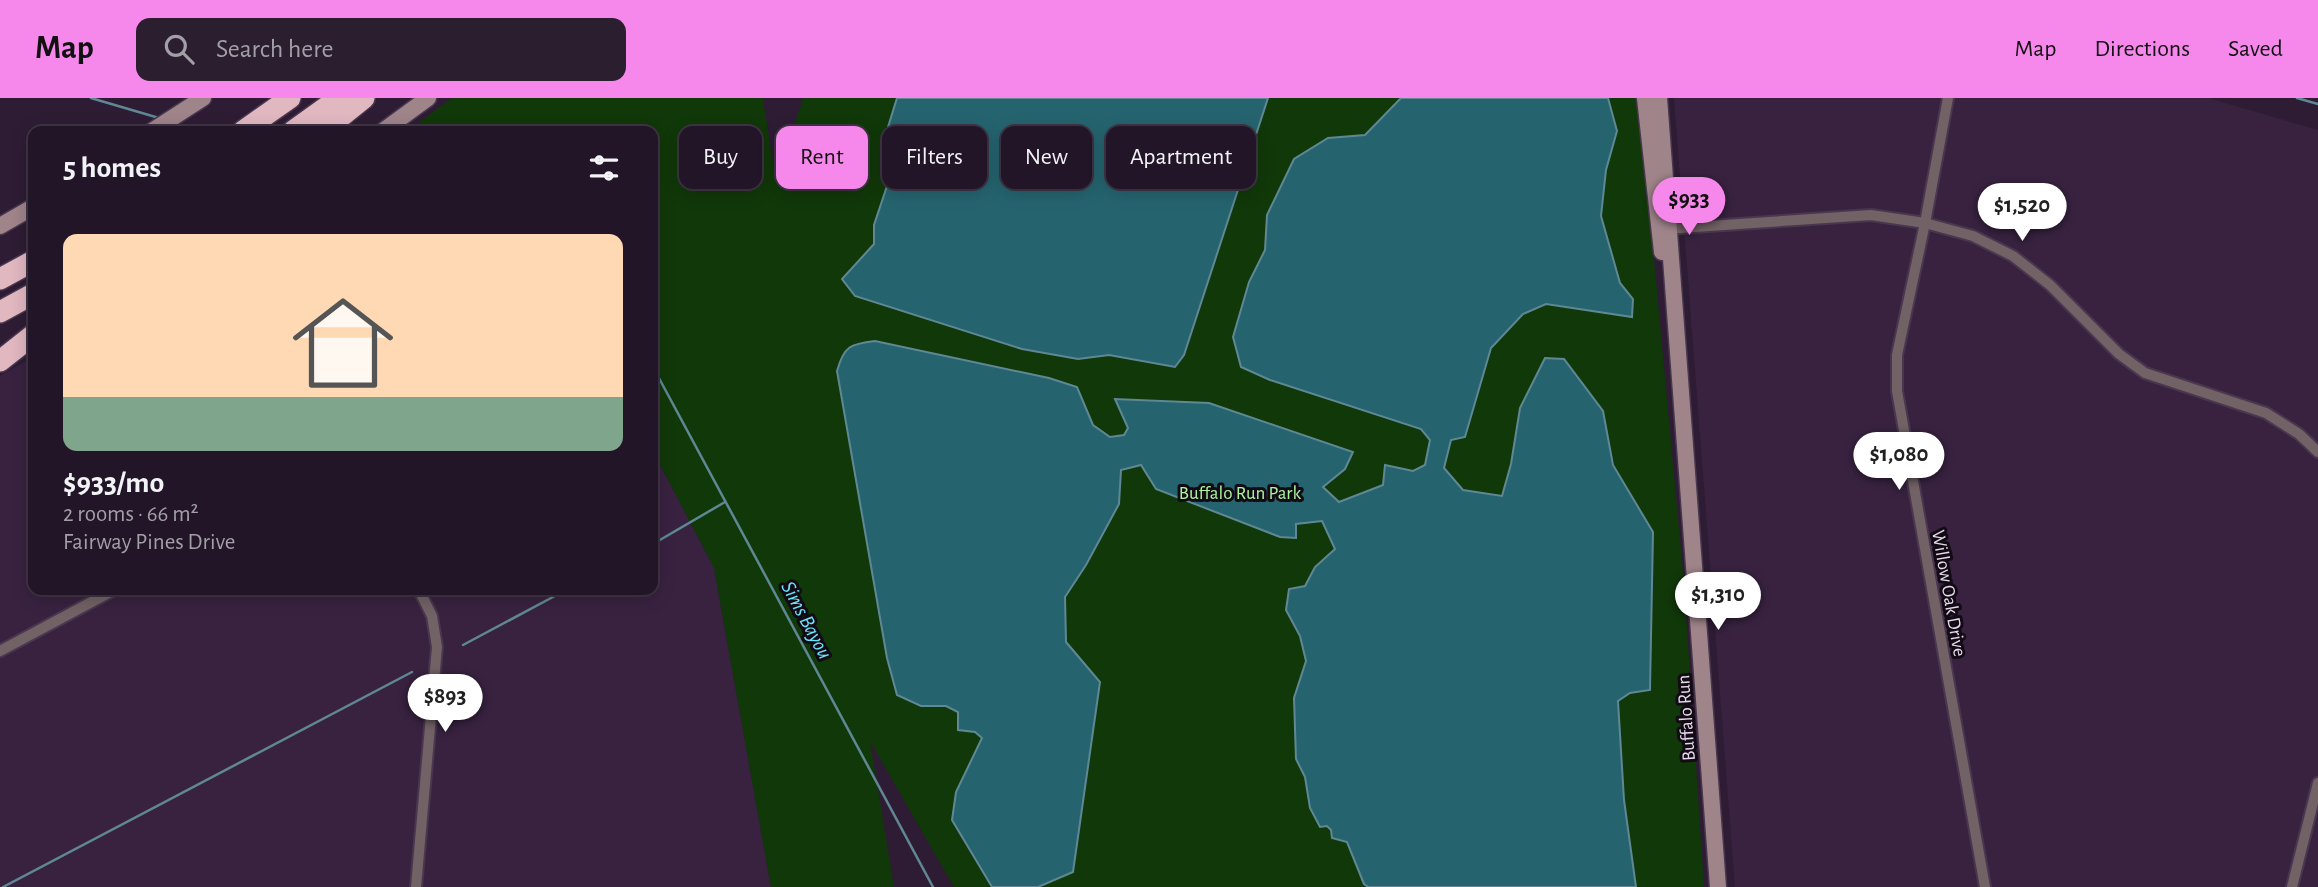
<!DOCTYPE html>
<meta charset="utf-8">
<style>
:root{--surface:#221527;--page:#2a1e2f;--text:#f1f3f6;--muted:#a29fa7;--line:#3f3444;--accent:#f788eb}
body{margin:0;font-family:"Alegreya Sans",sans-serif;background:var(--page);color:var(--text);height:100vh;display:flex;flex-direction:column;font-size:26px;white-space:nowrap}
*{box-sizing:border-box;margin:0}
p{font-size:23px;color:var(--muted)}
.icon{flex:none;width:38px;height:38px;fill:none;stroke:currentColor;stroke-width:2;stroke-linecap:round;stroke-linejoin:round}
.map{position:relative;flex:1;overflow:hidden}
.side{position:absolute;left:28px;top:28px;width:630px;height:469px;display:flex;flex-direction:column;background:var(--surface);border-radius:14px;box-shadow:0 4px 18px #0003,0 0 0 2px var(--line)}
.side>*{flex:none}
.top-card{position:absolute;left:679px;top:28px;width:665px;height:63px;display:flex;gap:14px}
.price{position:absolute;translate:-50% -60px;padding:0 16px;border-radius:24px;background:#fff;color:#222;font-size:23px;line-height:46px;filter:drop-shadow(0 2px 4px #0008)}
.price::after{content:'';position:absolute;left:50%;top:42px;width:21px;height:16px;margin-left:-10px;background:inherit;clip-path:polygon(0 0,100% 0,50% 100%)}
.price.current{background:var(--accent);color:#111}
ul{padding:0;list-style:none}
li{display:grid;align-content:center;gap:14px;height:371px;padding:0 35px}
li span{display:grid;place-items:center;height:217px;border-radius:14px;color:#555}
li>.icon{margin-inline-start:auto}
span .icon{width:126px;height:126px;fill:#fffc;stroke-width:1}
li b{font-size:30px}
h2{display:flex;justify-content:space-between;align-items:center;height:84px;padding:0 35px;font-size:30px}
.tag{padding:0 24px;border-radius:14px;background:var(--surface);box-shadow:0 4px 18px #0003,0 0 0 2px var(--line);font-size:24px;line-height:63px}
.tag.current{background:var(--accent);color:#111}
header{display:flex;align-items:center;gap:42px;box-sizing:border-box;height:98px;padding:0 35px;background:var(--accent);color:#111}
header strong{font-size:33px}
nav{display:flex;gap:38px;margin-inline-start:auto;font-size:24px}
.search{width:490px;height:63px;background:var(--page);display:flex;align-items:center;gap:18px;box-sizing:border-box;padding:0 24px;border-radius:14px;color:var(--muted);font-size:26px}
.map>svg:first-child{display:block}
.built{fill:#382240}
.green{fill:#113809}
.water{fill:#25646f;stroke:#5f8894;stroke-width:2}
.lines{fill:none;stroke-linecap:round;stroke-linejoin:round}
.stream{stroke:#5f8894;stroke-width:2.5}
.street-casing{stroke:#48374e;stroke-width:14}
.secondary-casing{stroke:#48374e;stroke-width:19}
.highway-casing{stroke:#48374e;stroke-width:24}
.street{stroke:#726165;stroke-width:10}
.secondary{stroke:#9f848a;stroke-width:16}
.highway{stroke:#e1b7c0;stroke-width:21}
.labels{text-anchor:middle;stroke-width:6;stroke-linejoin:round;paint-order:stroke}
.park-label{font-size:19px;fill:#abf59d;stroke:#120a14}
.street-label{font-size:19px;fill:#e7dbeb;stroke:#120a14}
.water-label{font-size:21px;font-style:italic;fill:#6be3f8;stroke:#120a14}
</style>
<header>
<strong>Map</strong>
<div class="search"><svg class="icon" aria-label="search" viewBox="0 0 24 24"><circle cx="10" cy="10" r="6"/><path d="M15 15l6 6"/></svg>Search here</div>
<nav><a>Map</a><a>Directions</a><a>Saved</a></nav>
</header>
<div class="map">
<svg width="2318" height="789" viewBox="0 0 2318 789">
<rect width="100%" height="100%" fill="#2e1c34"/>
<path class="built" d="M 1674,0 L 2208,0 L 2318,32 L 2318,789 L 1735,789 Z
M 33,259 L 33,492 L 653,492 L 653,353 L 714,470 L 771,789 L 0,789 L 0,278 Z"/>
<path class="green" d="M 452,0 L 763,0 L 776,86 L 803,0 L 1639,0 L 1684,485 L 1704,789 L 954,789 L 870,643 L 894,789 L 771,789 L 714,470 L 653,353 L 653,33 L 407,33 Z"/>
<path class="water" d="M 897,0 L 1268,0 L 1184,257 L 1175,269 L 1109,257 L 1078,261 L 1022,251 L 855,198 L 842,181 L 874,146 L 874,127 L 898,55 L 888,29 Z
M 1401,0 L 1608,0 L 1617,33 L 1606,72 L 1601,118 L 1620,185 L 1633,201 L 1632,219 L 1546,206 L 1523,216 L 1491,250 L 1465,339 L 1451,342 L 1444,370 L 1463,392 L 1502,398 L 1511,366 L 1520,310 L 1545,260 L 1564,261 L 1603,313 L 1613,367 L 1653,434 L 1650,592 L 1630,595 L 1618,603 L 1624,702 L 1636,789 L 1368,789 L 1364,786 L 1347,744 L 1332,740 L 1331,732 L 1327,728 L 1320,729 L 1310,710 L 1305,679 L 1296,661 L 1294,600 L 1306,563 L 1300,538 L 1286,512 L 1289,491 L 1305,488 L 1315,469 L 1335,451 L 1322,423 L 1296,426 L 1296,440 L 1280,439 L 1156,391 L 1141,367 L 1121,372 L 1119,406 L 1086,467 L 1065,499 L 1066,544 L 1100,584 L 1073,774 L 1038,789 L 992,789 L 952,722 L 956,694 L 982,640 L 975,634 L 958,632 L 958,614 L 946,608 L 921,608 L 897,597 L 887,560 L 837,273 C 844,248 850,246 875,243 L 1049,280 L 1077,289 L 1093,327 L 1110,339 L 1124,337 L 1128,330 L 1115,301 L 1209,305 L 1353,354 L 1345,371 L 1323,389 L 1339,404 L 1383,387 L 1385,367 L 1413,373 L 1425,367 L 1430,342 L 1421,331 L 1270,282 L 1241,269 L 1233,239 L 1249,184 L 1265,152 L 1267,117 L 1294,61 L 1328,40 L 1365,37 Z"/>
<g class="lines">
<path class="stream" d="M 91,0 L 159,20
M 2297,0 L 2318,6
M 175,26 L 199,33
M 653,269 L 933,789
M 653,446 L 725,404
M 463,547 L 566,492
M 3,789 L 412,574"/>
<defs>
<path id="street" d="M 1948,0 L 1925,125 L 1897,257 L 1897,293 L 1985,789
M 1665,131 L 1871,117 L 1925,125 L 1973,138 L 2013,158 L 2050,187 L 2119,256 L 2145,275 L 2266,315 L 2299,336 L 2318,354
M 0,553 L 114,492
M 416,789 L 437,549 L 432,518 L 419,492
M 2292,789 L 2318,685"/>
<path id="secondary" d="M 1645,0 L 1662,154
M 1659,0 L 1718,789
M 152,33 L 203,0
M 383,33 L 428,0
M 0,128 L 33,109"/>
<path id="highway" d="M 243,33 L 290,0
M 293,33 L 339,0
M 323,33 L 364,0
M 0,181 L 33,163
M 0,214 L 33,196
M 0,263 L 33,237"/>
</defs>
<use href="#street" class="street-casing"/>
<use href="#secondary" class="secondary-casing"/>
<use href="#highway" class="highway-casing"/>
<use href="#street" class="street"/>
<use href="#secondary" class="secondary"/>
<use href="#highway" class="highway"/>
</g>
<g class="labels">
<g class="park-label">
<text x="1240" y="401">Buffalo Run Park</text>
</g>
<g class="street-label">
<text transform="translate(1950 495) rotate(80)" y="7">Willow Oak Drive</text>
<text transform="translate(1685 620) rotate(-94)" y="7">Buffalo Run</text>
</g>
<g class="water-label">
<text transform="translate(807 522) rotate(62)" y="7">Sims Bayou</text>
</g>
</g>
</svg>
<b class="price current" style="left:1689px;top:139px">$933</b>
<b class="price" style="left:2022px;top:145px">$1,520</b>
<b class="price" style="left:1899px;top:394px">$1,080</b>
<b class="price" style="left:1718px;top:534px">$1,310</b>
<b class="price" style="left:445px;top:636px">$893</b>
<div class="top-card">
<a class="tag">Buy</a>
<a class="tag current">Rent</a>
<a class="tag">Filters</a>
<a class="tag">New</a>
<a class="tag">Apartment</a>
</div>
<section class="side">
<h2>5 homes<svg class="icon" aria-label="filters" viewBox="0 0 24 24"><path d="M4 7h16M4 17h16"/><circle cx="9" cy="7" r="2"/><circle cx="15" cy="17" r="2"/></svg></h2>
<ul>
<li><span style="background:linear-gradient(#ffd9b3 75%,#7fa58c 0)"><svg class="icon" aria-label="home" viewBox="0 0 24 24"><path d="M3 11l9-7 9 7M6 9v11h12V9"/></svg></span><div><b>$933/mo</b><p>2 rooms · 66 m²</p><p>Fairway Pines Drive</p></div></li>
</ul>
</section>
</div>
